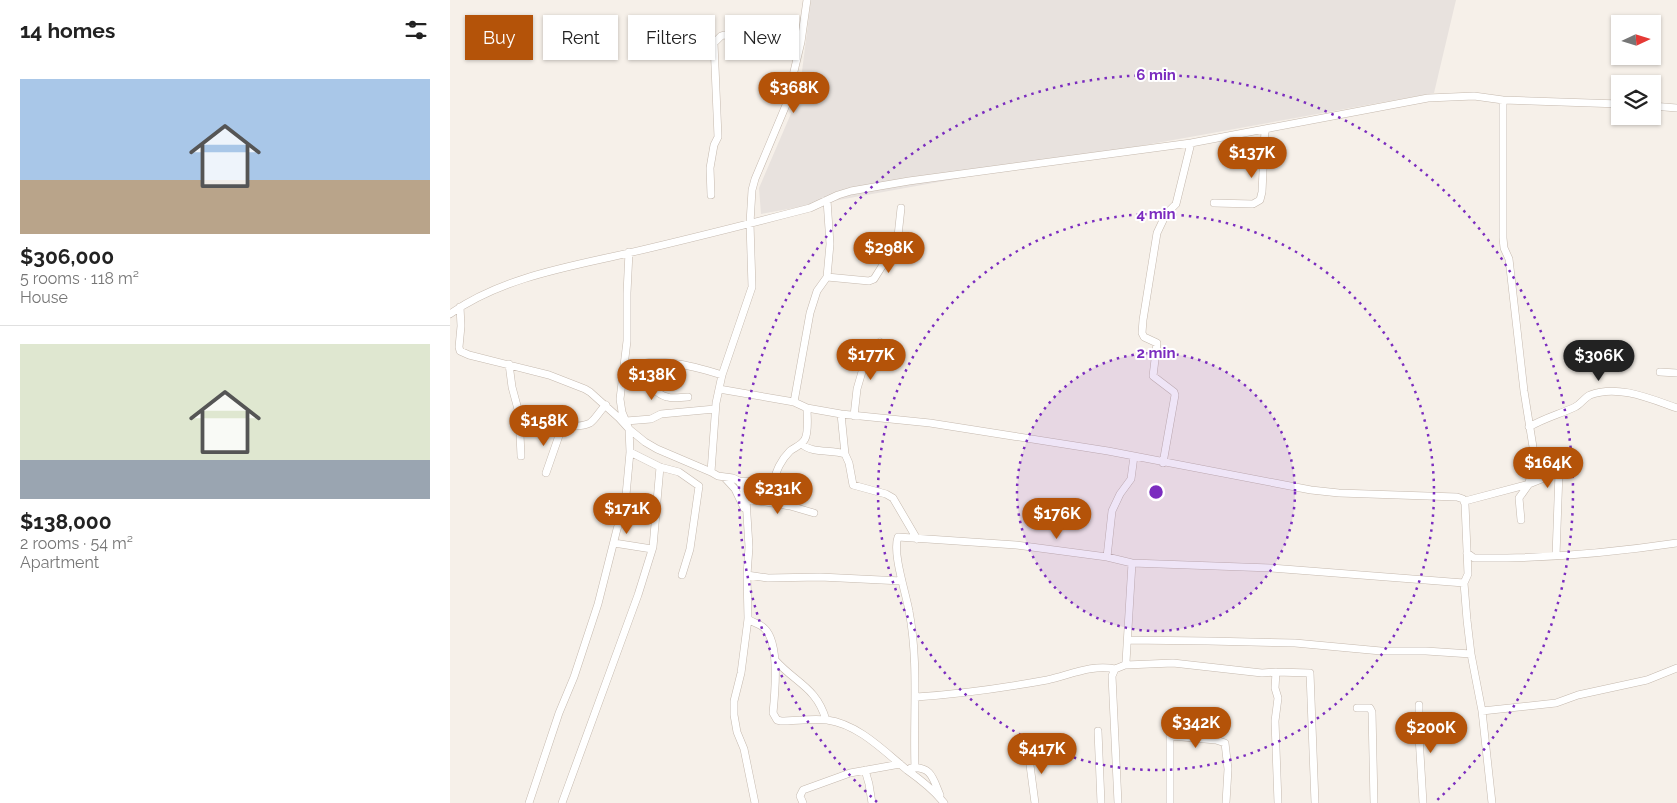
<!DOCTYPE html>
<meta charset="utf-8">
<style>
:root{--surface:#fff;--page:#f6f6f6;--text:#222;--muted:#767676;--line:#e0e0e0;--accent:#b45309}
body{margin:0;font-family:Raleway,sans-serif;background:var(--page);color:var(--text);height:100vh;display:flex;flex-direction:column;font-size:19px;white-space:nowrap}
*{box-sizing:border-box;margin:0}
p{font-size:16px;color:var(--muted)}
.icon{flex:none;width:28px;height:28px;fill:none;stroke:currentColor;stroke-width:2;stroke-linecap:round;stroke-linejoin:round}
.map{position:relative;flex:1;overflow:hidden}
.panel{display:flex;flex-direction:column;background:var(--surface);width:450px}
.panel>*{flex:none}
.guide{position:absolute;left:15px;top:15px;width:475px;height:45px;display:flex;gap:10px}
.needle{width:32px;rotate:86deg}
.fabs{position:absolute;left:1161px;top:15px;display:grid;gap:10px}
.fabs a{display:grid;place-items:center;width:50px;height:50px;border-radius:0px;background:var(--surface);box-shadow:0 1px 4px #0004;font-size:25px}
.price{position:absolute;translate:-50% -42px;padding:0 11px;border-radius:18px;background:var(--accent);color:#fff;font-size:16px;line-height:32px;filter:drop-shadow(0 1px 2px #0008)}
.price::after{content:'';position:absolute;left:50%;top:30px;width:15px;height:11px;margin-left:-8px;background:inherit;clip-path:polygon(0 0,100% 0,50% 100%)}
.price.current{background:#222;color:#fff}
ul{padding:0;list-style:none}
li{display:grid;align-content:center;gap:10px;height:265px;padding:0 20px}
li+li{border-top:1px solid var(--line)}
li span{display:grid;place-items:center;height:155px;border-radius:0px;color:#555}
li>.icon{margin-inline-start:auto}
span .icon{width:90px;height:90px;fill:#fffc;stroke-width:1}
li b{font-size:21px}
h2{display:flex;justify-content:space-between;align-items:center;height:60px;padding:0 20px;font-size:21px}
.pill{padding:0 18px;border-radius:0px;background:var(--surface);box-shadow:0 1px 4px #0004;font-size:18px;line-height:45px}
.pill.current{background:var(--accent);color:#fff}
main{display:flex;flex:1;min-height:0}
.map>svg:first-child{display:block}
.industrial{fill:#e8e2de}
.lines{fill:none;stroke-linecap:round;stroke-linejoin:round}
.minor-casing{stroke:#c5b9ae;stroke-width:8}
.minor{stroke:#fff;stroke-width:7}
.ring{fill:none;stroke:#7b2cbf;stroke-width:2.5;stroke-dasharray:2.5 5}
.centre{fill:#7b2cbf;stroke:#fff;stroke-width:2.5}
.ring-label{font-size:15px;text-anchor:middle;font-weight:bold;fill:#7b2cbf;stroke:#fff;stroke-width:4;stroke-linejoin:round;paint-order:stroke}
</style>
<main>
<section class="panel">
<h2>14 homes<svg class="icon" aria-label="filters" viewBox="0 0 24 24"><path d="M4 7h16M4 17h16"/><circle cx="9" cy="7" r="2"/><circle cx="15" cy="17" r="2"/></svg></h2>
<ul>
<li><span style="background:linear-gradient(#a9c7e8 65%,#b9a48a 0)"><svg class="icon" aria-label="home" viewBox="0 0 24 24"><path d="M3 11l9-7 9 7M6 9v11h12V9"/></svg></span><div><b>$306,000</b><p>5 rooms · 118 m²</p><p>House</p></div></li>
<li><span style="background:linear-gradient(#dfe7d0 75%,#9aa5b1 0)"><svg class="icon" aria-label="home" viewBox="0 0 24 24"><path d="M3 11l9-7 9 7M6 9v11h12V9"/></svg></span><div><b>$138,000</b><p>2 rooms · 54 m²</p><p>Apartment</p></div></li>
</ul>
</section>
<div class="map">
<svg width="1227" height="803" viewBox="0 0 1227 803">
<rect width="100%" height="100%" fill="#f6f0e9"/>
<path class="industrial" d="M 361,0 L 1006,0 L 984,93 L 311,214 L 309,188 L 349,95 Z"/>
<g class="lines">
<defs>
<path id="minor" d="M 1053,100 L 1053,238 L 1054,248 L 1059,259 L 1074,391 L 1083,447 L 1082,465 L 1079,484 L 1069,498 L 1071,520
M 1202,106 L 1227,108
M 261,195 L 260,168 L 264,145 L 268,137 L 264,43 L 271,36 L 274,35 L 316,37 L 351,42
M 764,203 L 803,204 L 810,200 L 812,192 L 815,129
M 377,277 L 419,281 L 424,279 L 446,244 L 448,236 L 451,208
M 10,307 L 11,326 L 9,347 L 10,351 L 19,355 L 99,375 L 135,389 L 140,392 L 169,418 L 179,429 L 195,442 L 207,449 L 261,472
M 0,314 C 47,281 106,269 161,257 C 227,242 294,225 360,208 L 388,195 L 401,191 L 459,181 L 741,143 L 978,98 L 1024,96 L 1053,100 L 1170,104
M 59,364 L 62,387 L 69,413 L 71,456
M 183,364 C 195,373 201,393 217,397 C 224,399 231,397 238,397
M 174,368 C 207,356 240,365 272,375
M 1210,372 L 1227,373
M 269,389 L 344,402 L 357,408 L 391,414 L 480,423 L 658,451 L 861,490 L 889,493 L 1007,497 L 1013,499 L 1015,504 L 1018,574 L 1014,583 L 1017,620 L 1021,654 L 1032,711 L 1042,803
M 344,402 L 360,313 L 367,291 L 377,277 L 380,244 L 377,200
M 391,414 L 395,454
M 404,416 L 407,389 L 416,358 L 430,342
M 176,421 L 201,419 L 211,414 L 265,409
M 70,426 C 84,427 129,429 140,423 C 146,419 150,410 156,405
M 1079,427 C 1094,418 1110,414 1125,407 C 1131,404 1134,398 1140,395 C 1168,384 1201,399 1227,408
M 352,444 C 362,454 382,449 395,454 L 399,463 L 403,485 L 436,494 L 443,498 L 467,539
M 180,452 L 210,467 L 229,472 L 249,486 L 240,549 L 232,575
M 713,463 L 725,395 L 724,392 L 703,376 L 707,343 L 694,337 L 692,333 L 693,320 L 707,233 L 716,214 L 726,204 L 741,143
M 96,473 L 112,427
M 274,477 L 285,489 L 294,508
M 289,481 L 323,482 C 327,470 330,461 340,451 C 345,447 352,445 355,439 C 359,431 357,417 357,408
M 296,499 L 340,506 L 364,513
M 1015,501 L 1079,484 L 1109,472
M 164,543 L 202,549
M 1017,553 L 1024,558 C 1092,559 1160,553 1227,543
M 1106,556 L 1109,472 L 1124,460
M 657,557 L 662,511 L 670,494 L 681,479 L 684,456
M 297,575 L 318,578 L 370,577 L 452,581
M 298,619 C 303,623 311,624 315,629 C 330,644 325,693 323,713 L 327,720 L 331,721 C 346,721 362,718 377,720 C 408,724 434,751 457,770 C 471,780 484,790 494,803
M 678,640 L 758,641 L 845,643 L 931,651 L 976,651 L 1021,654
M 326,661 C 346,683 367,688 376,720
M 676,665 L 723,663 L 812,673 L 826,672 L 860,673 L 865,803
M 826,672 L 825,688 L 828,698 L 825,721 L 828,803
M 466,697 C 511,694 553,688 597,680 C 620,675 642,664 665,669
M 969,705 L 969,736 L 973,803
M 907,708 L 920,708 L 922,712 L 924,803
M 1032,711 L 1106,703 L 1128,695 L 1197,680 L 1227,668
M 648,731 L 651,803
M 578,750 L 585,803
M 461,768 C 482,766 483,779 490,795
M 465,768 C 463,716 469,663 459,611 C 456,593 442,553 448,537 L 566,545 L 657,557 L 682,563 L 821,568 L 1014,583
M 415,770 L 419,784 L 422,803
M 79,803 L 109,713 L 124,677 L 148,604 L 167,529 L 175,506 L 180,452 L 179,429 L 172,412 L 170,399 L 177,341 L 177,293 L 179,252
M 112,803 L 188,595 L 203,547 L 210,467
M 305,803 L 294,749 L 287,732 L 284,715 L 284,701 L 291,673 L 298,619 L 297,575 L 299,547 L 296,499 L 293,488 L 289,481 L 283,478 L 268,476 L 261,472 L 266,403 L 272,375 L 302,287 L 300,223 L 302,190 L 305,179 L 336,105 L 351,42 L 357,0
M 353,803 L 350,796 L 353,790 L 400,773 L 450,764
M 668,803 L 662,676 L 665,669 L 675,665 L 676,662 L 682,563
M 720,803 L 720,733 L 721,736 L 766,740 L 775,743 L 778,769 L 776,803"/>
</defs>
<use href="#minor" class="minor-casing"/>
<use href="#minor" class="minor"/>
</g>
<circle cx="706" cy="492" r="139" fill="#7b2cbf" fill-opacity=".12"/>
<g class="ring">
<circle cx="706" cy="492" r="139"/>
<circle cx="706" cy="492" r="278"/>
<path d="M427 802A417 417 0 1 1 985 802"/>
</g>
<circle cx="706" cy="492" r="8" class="centre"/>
<g class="ring-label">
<text x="706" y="80">6 min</text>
<text x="706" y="219">4 min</text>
<text x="706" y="358">2 min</text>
</g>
</svg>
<div class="fabs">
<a><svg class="needle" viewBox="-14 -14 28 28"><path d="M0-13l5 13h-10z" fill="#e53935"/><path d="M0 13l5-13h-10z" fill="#767676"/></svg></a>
<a><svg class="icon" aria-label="layers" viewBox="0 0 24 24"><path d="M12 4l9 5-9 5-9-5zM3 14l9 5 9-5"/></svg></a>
</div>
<b class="price" style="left:344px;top:114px">$368K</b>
<b class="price" style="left:802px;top:179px">$137K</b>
<b class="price" style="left:439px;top:274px">$298K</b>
<b class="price" style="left:421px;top:381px">$177K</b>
<b class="price current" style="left:1149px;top:382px">$306K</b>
<b class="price" style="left:202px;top:401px">$138K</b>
<b class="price" style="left:94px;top:447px">$158K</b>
<b class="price" style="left:1098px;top:489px">$164K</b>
<b class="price" style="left:328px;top:515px">$231K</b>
<b class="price" style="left:177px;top:535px">$171K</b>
<b class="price" style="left:607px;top:540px">$176K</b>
<b class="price" style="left:746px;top:749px">$342K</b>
<b class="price" style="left:981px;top:754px">$200K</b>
<b class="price" style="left:592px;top:775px">$417K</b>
<div class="guide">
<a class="pill current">Buy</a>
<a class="pill">Rent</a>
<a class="pill">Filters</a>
<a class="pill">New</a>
</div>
</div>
</main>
